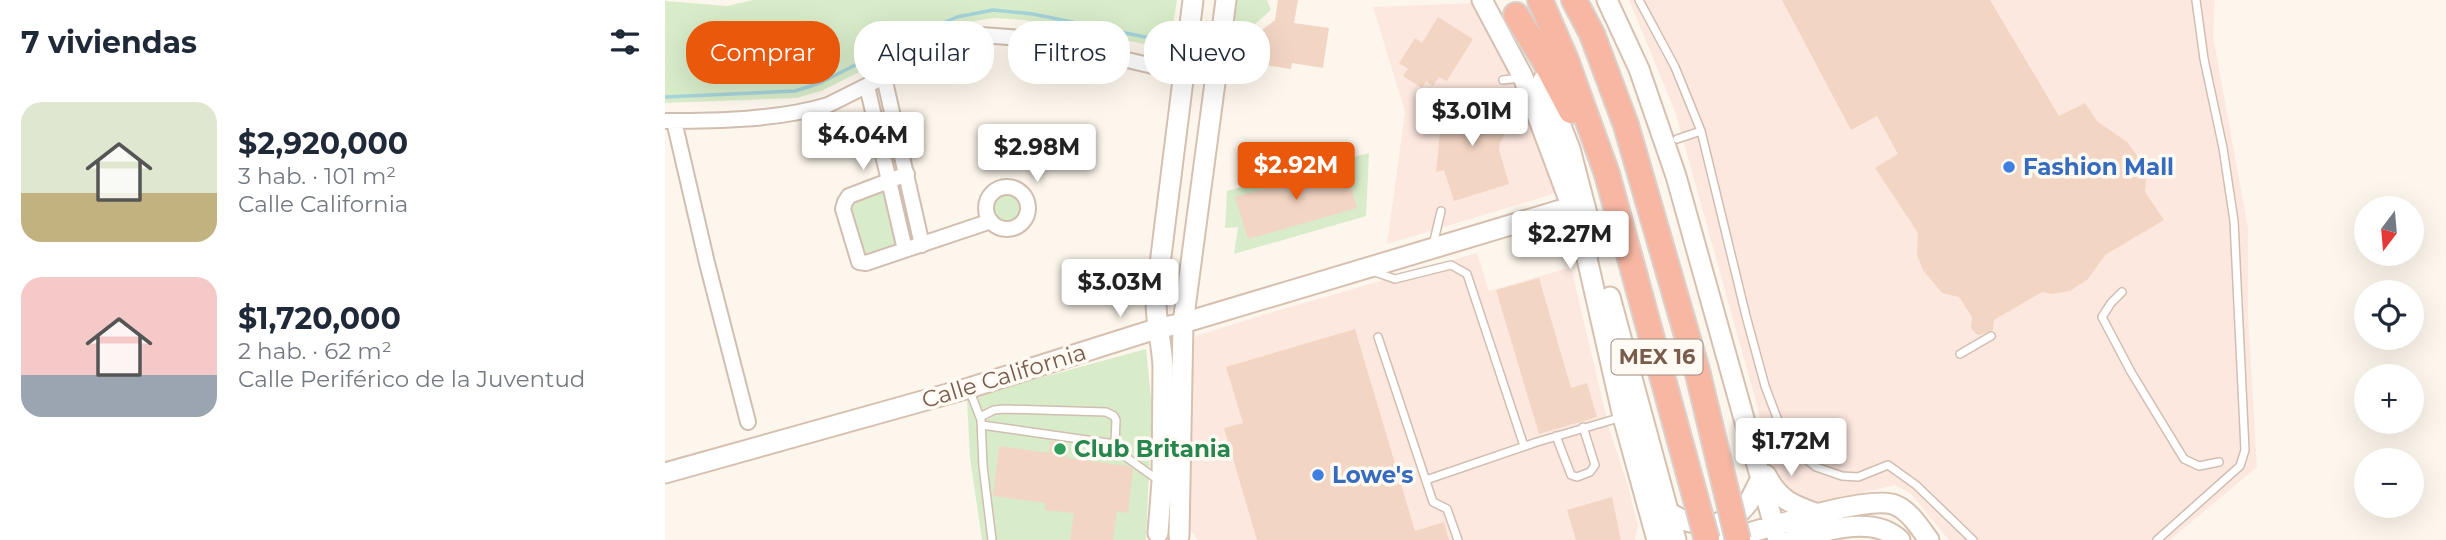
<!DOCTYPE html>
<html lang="es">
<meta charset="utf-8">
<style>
:root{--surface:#fff;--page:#f2f2f3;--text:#1f2937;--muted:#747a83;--accent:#ea580c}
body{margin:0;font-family:Montserrat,sans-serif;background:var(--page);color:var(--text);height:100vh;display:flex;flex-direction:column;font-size:26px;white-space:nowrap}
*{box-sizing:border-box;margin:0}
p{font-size:23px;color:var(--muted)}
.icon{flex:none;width:38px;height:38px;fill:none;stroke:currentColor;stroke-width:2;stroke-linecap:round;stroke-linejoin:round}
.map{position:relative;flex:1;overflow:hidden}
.panel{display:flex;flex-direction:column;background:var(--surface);width:665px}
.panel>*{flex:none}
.top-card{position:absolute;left:21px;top:21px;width:665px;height:63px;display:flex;gap:14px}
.needle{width:46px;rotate:196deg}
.buttons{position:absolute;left:1689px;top:196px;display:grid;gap:14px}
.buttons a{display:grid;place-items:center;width:70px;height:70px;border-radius:50%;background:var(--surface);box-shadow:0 7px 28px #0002;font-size:35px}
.price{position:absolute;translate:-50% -60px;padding:0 16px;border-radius:7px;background:#fff;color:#222;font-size:23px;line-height:46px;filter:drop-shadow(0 2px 4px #0008)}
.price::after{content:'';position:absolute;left:50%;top:42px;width:21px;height:16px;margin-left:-10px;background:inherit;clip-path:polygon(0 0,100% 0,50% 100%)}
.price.active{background:var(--accent);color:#fff}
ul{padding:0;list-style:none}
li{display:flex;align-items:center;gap:21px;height:175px;padding:0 21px}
li span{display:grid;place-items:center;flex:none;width:196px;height:140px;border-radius:21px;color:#555}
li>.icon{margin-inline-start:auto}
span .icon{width:84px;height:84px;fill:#fffc;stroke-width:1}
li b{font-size:30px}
h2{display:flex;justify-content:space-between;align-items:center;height:84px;padding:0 21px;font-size:30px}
.tag{padding:0 24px;border-radius:28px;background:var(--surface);box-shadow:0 7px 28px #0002;font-size:24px;line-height:63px}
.tag.active{background:var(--accent);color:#fff}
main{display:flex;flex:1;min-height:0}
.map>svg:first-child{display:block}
.commercial{fill:#fde8e0}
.green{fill:#d8ecc9}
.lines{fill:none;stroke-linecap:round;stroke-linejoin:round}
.stream{stroke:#a5d3da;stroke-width:3.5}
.building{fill:#f3d5c3}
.lane-casing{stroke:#d1beb0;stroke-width:10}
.street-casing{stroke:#d1beb0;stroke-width:18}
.secondary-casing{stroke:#d6c0b0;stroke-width:23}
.highway-casing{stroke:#dad1cd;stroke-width:28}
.lane{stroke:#fff;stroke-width:7}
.street{stroke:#fff;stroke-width:14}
.secondary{stroke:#fff;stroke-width:19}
.highway{stroke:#f7b7a3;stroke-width:24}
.highway-bridge-casing{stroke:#dad1cd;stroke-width:28;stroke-linecap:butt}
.highway-bridge{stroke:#f7b7a3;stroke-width:24}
.shop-dot{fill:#3f7fe0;stroke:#fffaf3;stroke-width:2.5}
.leisure-dot{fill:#2e9e5b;stroke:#fffaf3;stroke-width:2.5}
.labels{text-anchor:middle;stroke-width:7;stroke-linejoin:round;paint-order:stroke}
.shield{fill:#fffaf3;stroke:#a28b7f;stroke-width:2}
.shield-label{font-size:21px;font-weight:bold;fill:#7a5c4d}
.shop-label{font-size:23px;font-weight:bold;fill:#366cbe;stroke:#fffaf3;text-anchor:start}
.street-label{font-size:23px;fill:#7a5c4d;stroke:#fffaf3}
.leisure-label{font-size:23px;font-weight:bold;fill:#27864d;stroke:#fffaf3;text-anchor:start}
</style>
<main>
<section class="panel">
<h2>7 viviendas<svg class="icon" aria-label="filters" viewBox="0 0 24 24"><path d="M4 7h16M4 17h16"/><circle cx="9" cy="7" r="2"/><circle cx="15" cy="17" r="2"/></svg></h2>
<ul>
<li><span style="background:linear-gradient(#dfe7d0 65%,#c2b280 0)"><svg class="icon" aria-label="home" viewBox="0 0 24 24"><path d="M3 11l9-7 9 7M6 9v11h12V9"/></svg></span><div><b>$2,920,000</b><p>3 hab. · 101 m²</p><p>Calle California</p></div></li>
<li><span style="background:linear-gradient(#f6c9c9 70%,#9aa5b1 0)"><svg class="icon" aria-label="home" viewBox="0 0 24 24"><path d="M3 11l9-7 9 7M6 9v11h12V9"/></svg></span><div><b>$1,720,000</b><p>2 hab. · 62 m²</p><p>Calle Periférico de la Juventud</p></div></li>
</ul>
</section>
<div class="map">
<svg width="1781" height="540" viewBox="0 0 1781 540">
<rect width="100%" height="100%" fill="#fdf6ec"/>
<path class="commercial" d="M 964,0 L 1550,0 L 1548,36 L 1583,228 L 1583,314 L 1592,467 L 1505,540 L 1284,540 L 1246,494 L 1230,485 L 1152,503 L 1129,499 L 1114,481 L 1107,460 L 1011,114 Z
M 810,3 L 856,101 L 891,189 L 889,193 L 882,196 L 722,244 L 740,112 L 708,7 Z
M 812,253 L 824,291 L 906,267 L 944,428 L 963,486 L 973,526 L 970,540 L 533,540 L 524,528 L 527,342 L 531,336 L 608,312 Z"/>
<path class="green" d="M 88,0 L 512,0 L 504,49 L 359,20 L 328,18 L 292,24 L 156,91 L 131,98 L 0,103 L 0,1 L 62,6 Z
M 570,0 L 602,0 L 606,10 L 590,24 L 587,63 L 581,63 L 581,46 L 564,43 Z
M 704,153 L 701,216 L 569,254 L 573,227 L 560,228 L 562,191 Z
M 235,183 L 251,243 L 202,256 L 197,254 L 182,207 L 185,202 Z
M324 207a18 18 0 1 1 36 0a18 18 0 1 1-36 0Z
M 481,349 L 487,408 L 481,540 L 317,540 L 305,458 L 302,398 Z"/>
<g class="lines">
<path class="stream" d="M 0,97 L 130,91 L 155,83 L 245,37 L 292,17 L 328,10 L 368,14 L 495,40 L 499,24 L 507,25"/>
</g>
<path class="building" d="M 613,0 L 633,0 L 629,23 L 664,28 L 658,68 L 627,63 L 626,69 L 588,63 L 593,33 L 610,20 Z
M 1117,0 L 1325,0 L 1394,116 L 1420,103 L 1432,121 L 1462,142 L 1471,154 L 1481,180 L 1480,192 L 1499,220 L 1440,255 L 1423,279 L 1405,291 L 1388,294 L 1377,292 L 1329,320 L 1328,330 L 1315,335 L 1311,334 L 1306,328 L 1307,317 L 1294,297 L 1277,293 L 1258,270 L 1252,255 L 1253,233 L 1210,168 L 1233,154 L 1212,116 L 1186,130 Z
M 773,17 L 808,39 L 782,81 L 774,77 L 768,86 L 761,81 L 757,88 L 738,76 L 743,69 L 734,63 L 750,38 L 757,43 Z
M 842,103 L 837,122 L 840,134 L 835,143 L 834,150 L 844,184 L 789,201 L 779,170 L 771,172 L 778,104 Z
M 680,165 L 692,208 L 583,239 L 570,197 Z
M 425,271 L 469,277 L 467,286 L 453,285 L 455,295 L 436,300 Z
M 874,278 L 906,388 L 922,383 L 932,417 L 874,434 L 831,290 Z
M 690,329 L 750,531 L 779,522 L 784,540 L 592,540 L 559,428 L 578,423 L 561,367 Z
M 385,441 L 400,443 L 402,458 L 463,466 L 468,470 L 463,513 L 452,511 L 448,540 L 405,540 L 409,513 L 380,510 L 380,503 L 328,496 L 334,446 L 384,453 Z
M 947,497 L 956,540 L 911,540 L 902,510 Z"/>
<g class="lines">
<defs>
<path id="lane" d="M 974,0 L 1010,67 L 1036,131 L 1081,316 L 1100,386 L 1122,444 L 1151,467 L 1177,476 L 1193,477 L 1223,465 L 1251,485 L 1308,540
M 838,80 L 855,78
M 1012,139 L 1036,131
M 768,245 L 776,211
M 704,270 L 730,279 L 786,265 L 802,274 L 859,446
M 1457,292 L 1446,303 L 1437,317 L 1466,372 L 1519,459 L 1534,466 L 1554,462
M 713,337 L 768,502 L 782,509 L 793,540
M 1295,354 L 1326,336
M 304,389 L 316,420 L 318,466 L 327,540
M 315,417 L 329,410 L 339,409 L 441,412 L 449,416 L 451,420 L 450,444 L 454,452 L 493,480
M 317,425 L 450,444
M 891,436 L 906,475 L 912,477 L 925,472 L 930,465 L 918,427
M 761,480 L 872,442 L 957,417
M 1492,540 L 1575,466 L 1580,450 L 1569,221 L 1558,148 L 1539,59 L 1531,0"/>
<path id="street" d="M 219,77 L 257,245
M 202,86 L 240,250
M 0,121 C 52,121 113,120 163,105 L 291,41 L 316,35 L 372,39 L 518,73
M 9,121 L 42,263 L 83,422
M 242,174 L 184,196 L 180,202 L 178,209 L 194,262 L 201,263 L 326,221
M321 208a21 21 0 1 1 42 0a21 21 0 1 1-42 0Z"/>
<path id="secondary" d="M 817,0 L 858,77 L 916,232 L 958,417 L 992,540
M 942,0 L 974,69 L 1011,176 L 1113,540
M 878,80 L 905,149 L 922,214
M 945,297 L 1011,540
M 0,473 L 304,388 L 491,329 L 518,323 L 919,203
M 1101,475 C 1114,500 1127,505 1153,514
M 1003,512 C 1029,529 1063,530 1083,503 C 1088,495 1092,486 1096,478
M 493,533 L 497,482 L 498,367 C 497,342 490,322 491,296 L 528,0
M 514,536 L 518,323 L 561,0
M 1060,540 C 1092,531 1204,494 1230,505 C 1245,511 1255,528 1264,540
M 1127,540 C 1159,531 1208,514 1235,540"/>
<path id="highway" d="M 875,0 L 901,60 L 942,174
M 909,0 L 927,34
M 851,15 L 879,60 L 906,111"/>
</defs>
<use href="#lane" class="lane-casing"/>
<use href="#street" class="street-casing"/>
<use href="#secondary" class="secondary-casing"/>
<use href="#highway" class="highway-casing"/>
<use href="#lane" class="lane"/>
<use href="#street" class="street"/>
<use href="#secondary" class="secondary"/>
<use href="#highway" class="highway"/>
<defs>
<path id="highway-bridge" d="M 927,34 L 961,125 L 1032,370 L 1073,540
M 942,174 L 1042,540"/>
</defs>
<use href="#highway-bridge" class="highway-bridge-casing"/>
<use href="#highway-bridge" class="highway-bridge"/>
</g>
<g class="shop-dot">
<circle cx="1344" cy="167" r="7"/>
<circle cx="653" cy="475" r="7"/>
</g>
<circle class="leisure-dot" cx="395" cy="449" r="7"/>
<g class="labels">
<rect class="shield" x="946.5" y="339.5" width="91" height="35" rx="5"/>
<g class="shield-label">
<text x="992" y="364">MEX 16</text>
</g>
<g class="shop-label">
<text x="1358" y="175">Fashion Mall</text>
<text x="667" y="483">Lowe's</text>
</g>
<g class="street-label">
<text transform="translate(339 376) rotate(-17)" y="8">Calle California</text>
</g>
<g class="leisure-label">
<text x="409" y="457">Club Britania</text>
</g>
</g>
</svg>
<div class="buttons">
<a><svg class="needle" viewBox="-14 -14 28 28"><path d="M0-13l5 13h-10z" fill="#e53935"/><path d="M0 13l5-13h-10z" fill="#747a83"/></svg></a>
<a><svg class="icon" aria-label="locate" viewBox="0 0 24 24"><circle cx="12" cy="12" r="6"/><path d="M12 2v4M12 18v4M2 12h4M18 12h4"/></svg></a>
<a>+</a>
<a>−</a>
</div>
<b class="price" style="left:807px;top:148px">$3.01M</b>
<b class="price" style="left:198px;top:172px">$4.04M</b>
<b class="price" style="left:372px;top:184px">$2.98M</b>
<b class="price active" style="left:631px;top:202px">$2.92M</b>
<b class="price" style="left:905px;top:271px">$2.27M</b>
<b class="price" style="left:455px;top:319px">$3.03M</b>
<b class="price" style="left:1126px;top:478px">$1.72M</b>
<div class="top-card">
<a class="tag active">Comprar</a>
<a class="tag">Alquilar</a>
<a class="tag">Filtros</a>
<a class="tag">Nuevo</a>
</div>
</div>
</main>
